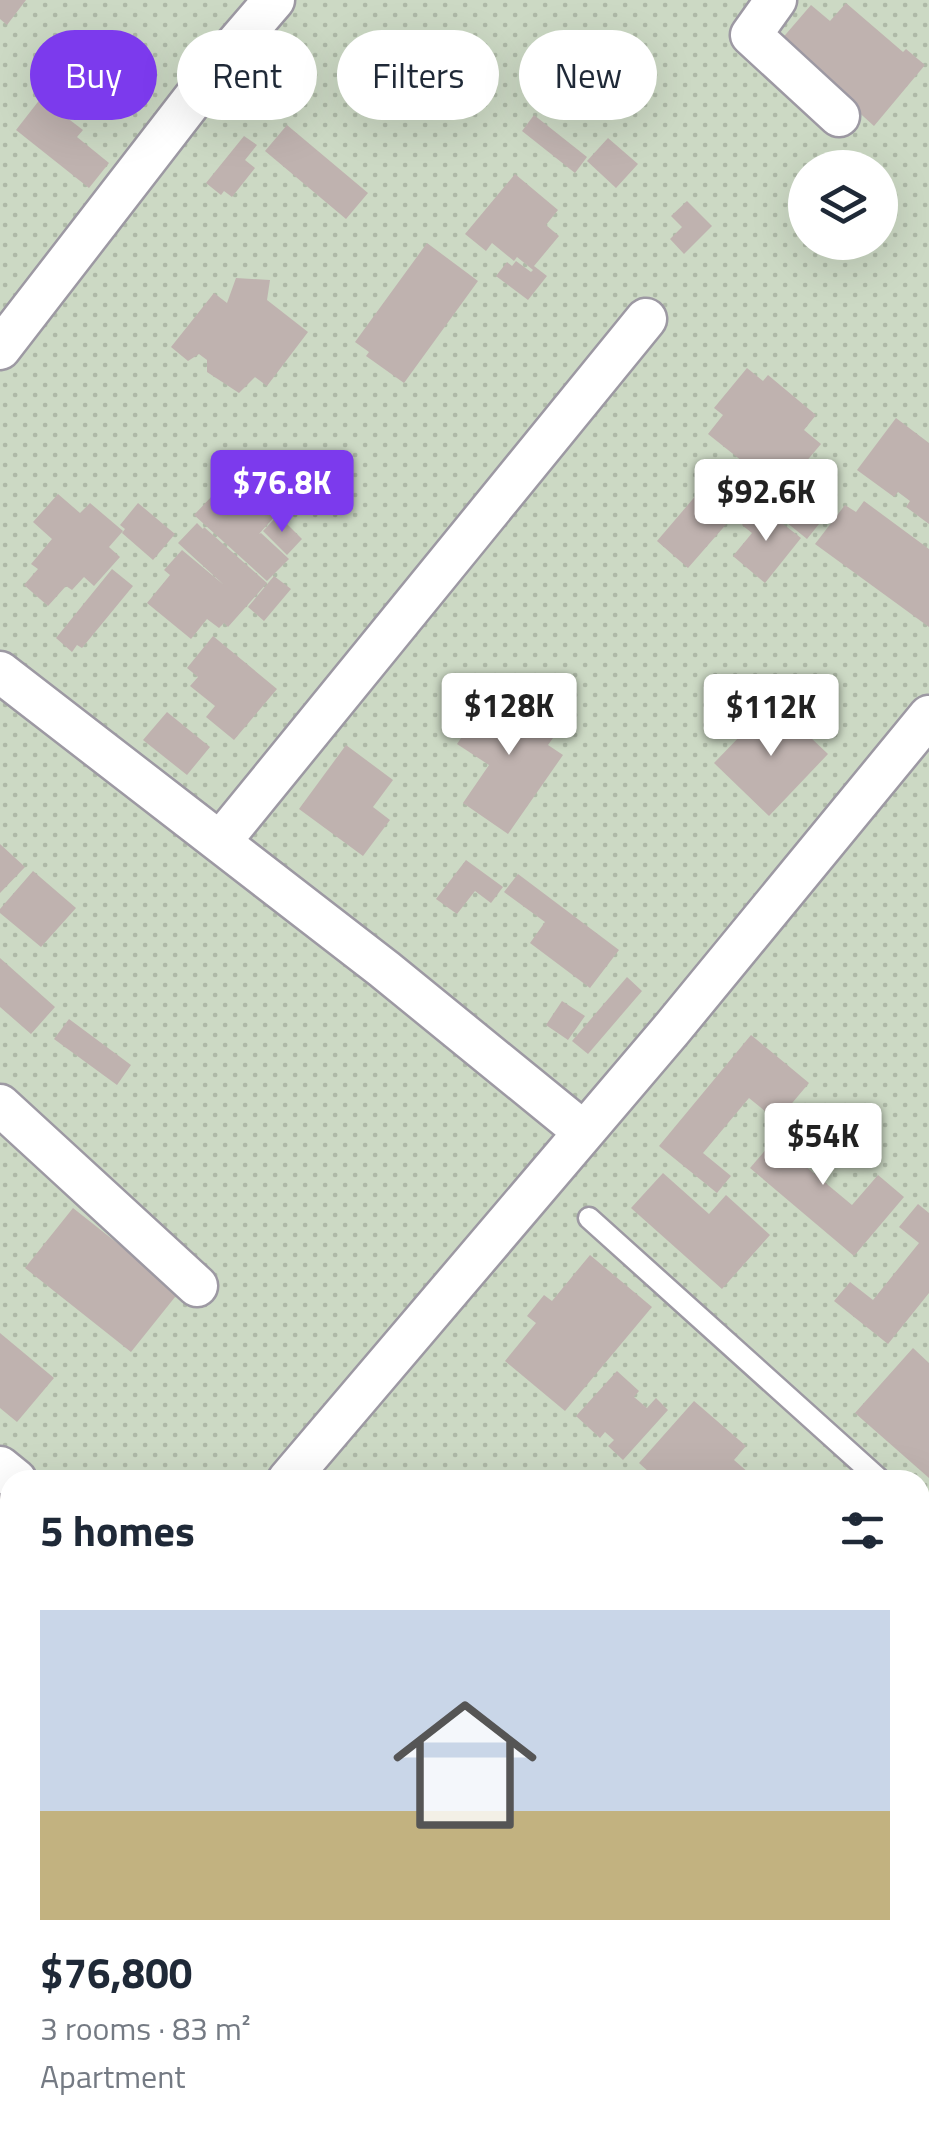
<!DOCTYPE html>
<meta charset="utf-8">
<style>
:root{--surface:#fff;--page:#f6f6f7;--text:#1f2937;--muted:#747a83;--accent:#7c3aed}
body{margin:0;font-family:"Titillium Web",sans-serif;background:var(--page);color:var(--text);height:100vh;display:flex;flex-direction:column;font-size:38px;white-space:nowrap}
*{box-sizing:border-box;margin:0}
p{font-size:32px;color:var(--muted)}
.icon{flex:none;width:55px;height:55px;fill:none;stroke:currentColor;stroke-width:2;stroke-linecap:round;stroke-linejoin:round}
.map{position:relative;flex:1;overflow:hidden}
.drawer{position:absolute;left:0px;top:1470px;width:930px;height:672px;display:flex;flex-direction:column;background:var(--surface);border-radius:30px 30px 0 0;box-shadow:0 10px 40px #0002}
.drawer>*{flex:none}
.top-card{position:absolute;left:30px;top:30px;width:870px;height:90px;display:flex;gap:20px}
.tools{position:absolute;left:788px;top:150px;display:grid;gap:20px}
.tools a{display:grid;place-items:center;width:110px;height:110px;border-radius:50%;background:var(--surface);box-shadow:0 10px 40px #0002;font-size:50px}
.price{position:absolute;translate:-50% -85px;padding:0 22px;border-radius:10px;background:#fff;color:#222;font-size:32px;line-height:65px;filter:drop-shadow(0 2px 5px #0008)}
.price::after{content:'';position:absolute;left:50%;top:60px;width:30px;height:22px;margin-left:-15px;background:inherit;clip-path:polygon(0 0,100% 0,50% 100%)}
.price.selected{background:var(--accent);color:#fff}
ul{padding:0;list-style:none}
li{display:grid;align-content:center;gap:20px;height:530px;padding:0 40px}
li span{display:grid;place-items:center;height:310px;border-radius:0px;color:#555}
li>.icon{margin-inline-start:auto}
span .icon{width:180px;height:180px;fill:#fffc;stroke-width:1}
li b{font-size:42px}
h2{display:flex;justify-content:space-between;align-items:center;height:120px;padding:0 40px;font-size:42px}
.tag{padding:0 35px;border-radius:45px;background:var(--surface);box-shadow:0 10px 40px #0002;font-size:35px;line-height:90px}
.tag.selected{background:var(--accent);color:#fff}
.map>svg:first-child{display:block}
.garden{fill:url(#garden-dots);fill-rule:evenodd}
.building{fill:#bfb2af}
.lines{fill:none;stroke-linecap:round;stroke-linejoin:round}
.service-casing{stroke:#9d99a3;stroke-width:25}
.minor-casing{stroke:#9d99a3;stroke-width:45}
.service{stroke:#fff;stroke-width:20}
.minor{stroke:#fff;stroke-width:40}
</style>
<div class="map">
<svg width="929" height="2141" viewBox="0 0 929 2141">
<defs>
<pattern id="garden-dots" width="8" height="8" patternUnits="userSpaceOnUse" patternTransform="scale(2.5)"><rect width="8" height="8" fill="#ccd9c4"/><path d="M2 2h.1M6 6h.1" fill="none" stroke="#aeb9a7" stroke-width="1.8" stroke-linecap="round"/></pattern>
</defs>
<rect width="100%" height="100%" fill="#ebe7f2"/>
<path class="garden" d="M 0,0 L 929,0 L 929,2141 L 0,2141 ZM 805,168 L 880,168 L 880,242 L 805,242 ZM 10,1480 L 920,1480 L 920,2132 L 10,2132 Z"/>
<path class="building" d="M 0,0 L 26,0 L 7,25 L 0,19 Z
M 846,3 L 903,52 L 906,49 L 925,65 L 874,126 L 780,41 L 811,5 L 830,21 Z
M 41,98 L 83,130 L 77,137 L 109,163 L 89,188 L 16,130 Z
M 534,115 L 587,157 L 575,173 L 522,131 Z
M 287,125 L 368,193 L 346,219 L 265,151 Z
M 244,136 L 257,145 L 245,160 L 255,168 L 232,197 L 224,191 L 221,195 L 206,183 Z
M 608,138 L 638,164 L 616,188 L 587,161 Z
M 515,174 L 558,210 L 546,225 L 559,236 L 534,266 L 547,276 L 528,300 L 496,276 L 507,262 L 512,266 L 516,261 L 531,272 L 533,270 L 517,257 L 514,261 L 492,243 L 486,251 L 465,234 Z
M 687,201 L 712,226 L 684,254 L 670,239 L 682,227 L 671,216 Z
M 427,243 L 478,281 L 404,383 L 366,356 L 369,352 L 355,342 Z
M 236,278 L 270,280 L 267,300 L 308,332 L 267,386 L 255,377 L 239,393 L 207,372 L 207,360 L 199,354 L 188,361 L 171,347 L 214,293 L 227,303 Z
M 747,368 L 763,381 L 768,375 L 816,415 L 804,430 L 821,444 L 794,476 L 781,466 L 775,473 L 827,514 L 807,539 L 749,492 L 762,477 L 708,434 L 723,415 L 714,408 Z
M 896,418 L 929,443 L 929,524 L 906,507 L 910,501 L 898,492 L 894,497 L 857,470 Z
M 232,475 L 275,516 L 259,534 L 261,533 L 289,559 L 267,581 L 194,515 Z
M 704,486 L 736,513 L 688,568 L 657,541 Z
M 58,494 L 80,513 L 90,503 L 123,531 L 109,547 L 120,557 L 94,586 L 84,577 L 72,590 L 66,586 L 48,606 L 24,585 L 38,569 L 31,564 L 52,539 L 33,522 Z
M 864,501 L 929,549 L 929,627 L 815,544 L 845,505 L 856,512 Z
M 138,503 L 175,534 L 153,560 L 122,533 L 125,529 L 120,525 Z
M 759,505 L 801,538 L 765,583 L 733,556 L 752,533 L 742,525 Z
M 278,515 L 302,539 L 287,555 L 263,531 Z
M 197,523 L 203,529 L 204,527 L 267,583 L 228,627 L 224,623 L 219,628 L 207,619 L 191,639 L 147,603 L 170,575 L 164,570 L 182,550 L 224,585 L 178,543 Z
M 112,569 L 133,586 L 82,648 L 77,645 L 72,652 L 56,638 Z
M 274,576 L 291,589 L 264,621 L 248,607 Z
M 213,636 L 277,689 L 234,740 L 206,717 L 215,706 L 190,686 L 198,677 L 187,668 Z
M 497,685 L 560,728 L 548,745 L 563,755 L 508,834 L 463,803 L 489,765 L 457,744 Z
M 773,702 L 828,754 L 769,816 L 714,763 Z
M 167,712 L 210,747 L 187,775 L 143,740 Z
M 346,745 L 393,780 L 373,807 L 390,820 L 363,856 L 299,809 Z
M 0,844 L 25,867 L 0,893 Z
M 466,860 L 503,887 L 491,903 L 475,891 L 457,914 L 436,899 Z
M 33,871 L 76,908 L 41,947 L 0,913 L 0,909 Z
M 518,874 L 619,950 L 590,988 L 530,943 L 545,922 L 504,892 Z
M 0,958 L 55,1007 L 31,1034 L 0,1007 Z
M 627,977 L 642,991 L 588,1054 L 572,1041 Z
M 562,1001 L 585,1016 L 568,1040 L 546,1025 Z
M 69,1019 L 131,1065 L 117,1085 L 54,1039 Z
M 751,1035 L 809,1083 L 777,1121 L 749,1098 L 703,1153 L 731,1176 L 717,1193 L 659,1146 Z
M 800,1110 L 824,1130 L 798,1160 L 852,1205 L 878,1175 L 904,1197 L 854,1256 L 750,1168 Z
M 663,1173 L 709,1214 L 726,1195 L 770,1235 L 722,1289 L 631,1208 Z
M 918,1204 L 929,1213 L 929,1293 L 888,1344 L 834,1301 L 850,1282 L 873,1300 L 919,1243 L 899,1227 Z
M 73,1208 L 179,1292 L 131,1352 L 25,1268 Z
M 590,1255 L 652,1307 L 565,1411 L 505,1361 L 536,1323 L 527,1316 L 544,1295 L 552,1301 Z
M 0,1333 L 54,1378 L 17,1422 L 0,1408 Z
M 913,1348 L 929,1363 L 929,1478 L 855,1413 Z
M 617,1371 L 639,1391 L 634,1397 L 647,1408 L 656,1398 L 668,1410 L 623,1460 L 608,1446 L 614,1440 L 605,1432 L 600,1438 L 576,1416 Z
M 694,1401 L 746,1446 L 734,1460 L 757,1480 L 658,1480 L 639,1463 Z
M 0,1485 L 10,1494 L 10,1596 L 0,1587 Z
M 0,1659 L 10,1668 L 10,1688 L 0,1700 Z
M 920,2082 L 929,2090 L 929,2141 L 871,2141 L 861,2132 L 920,2132 Z
M 331,2132 L 407,2132 L 418,2141 L 324,2141 Z
M 415,2132 L 498,2132 L 491,2141 L 425,2141 Z"/>
<g class="lines">
<defs>
<path id="service" d="M 589,1218 L 880,1480
M 920,1516 L 929,1524
M 920,2034 L 929,2042"/>
<path id="minor" d="M 776,0 L 751,35 L 839,116
M 0,349 L 231,50 L 274,0
M 0,672 L 384,969 L 584,1132
M 220,842 L 646,319
M 0,1105 L 197,1286
M 0,1467 L 16,1480
M 288,1480 L 671,1030 L 929,716
M 0,1821 L 10,1809
M 284,2141 L 291,2132"/>
</defs>
<use href="#service" class="service-casing"/>
<use href="#minor" class="minor-casing"/>
<use href="#service" class="service"/>
<use href="#minor" class="minor"/>
</g>
</svg>
<div class="tools">
<a><svg class="icon" aria-label="layers" viewBox="0 0 24 24"><path d="M12 4l9 5-9 5-9-5zM3 14l9 5 9-5"/></svg></a>
</div>
<b class="price selected" style="left:282px;top:535px">$76.8K</b>
<b class="price" style="left:766px;top:544px">$92.6K</b>
<b class="price" style="left:509px;top:758px">$128K</b>
<b class="price" style="left:771px;top:759px">$112K</b>
<b class="price" style="left:823px;top:1188px">$54K</b>
<div class="top-card">
<a class="tag selected">Buy</a>
<a class="tag">Rent</a>
<a class="tag">Filters</a>
<a class="tag">New</a>
</div>
<section class="drawer">
<h2>5 homes<svg class="icon" aria-label="filters" viewBox="0 0 24 24"><path d="M4 7h16M4 17h16"/><circle cx="9" cy="7" r="2"/><circle cx="15" cy="17" r="2"/></svg></h2>
<ul>
<li><span style="background:linear-gradient(#c9d6e8 65%,#c2b280 0)"><svg class="icon" aria-label="home" viewBox="0 0 24 24"><path d="M3 11l9-7 9 7M6 9v11h12V9"/></svg></span><div><b>$76,800</b><p>3 rooms · 83 m²</p><p>Apartment</p></div></li>
</ul>
</section>
</div>
